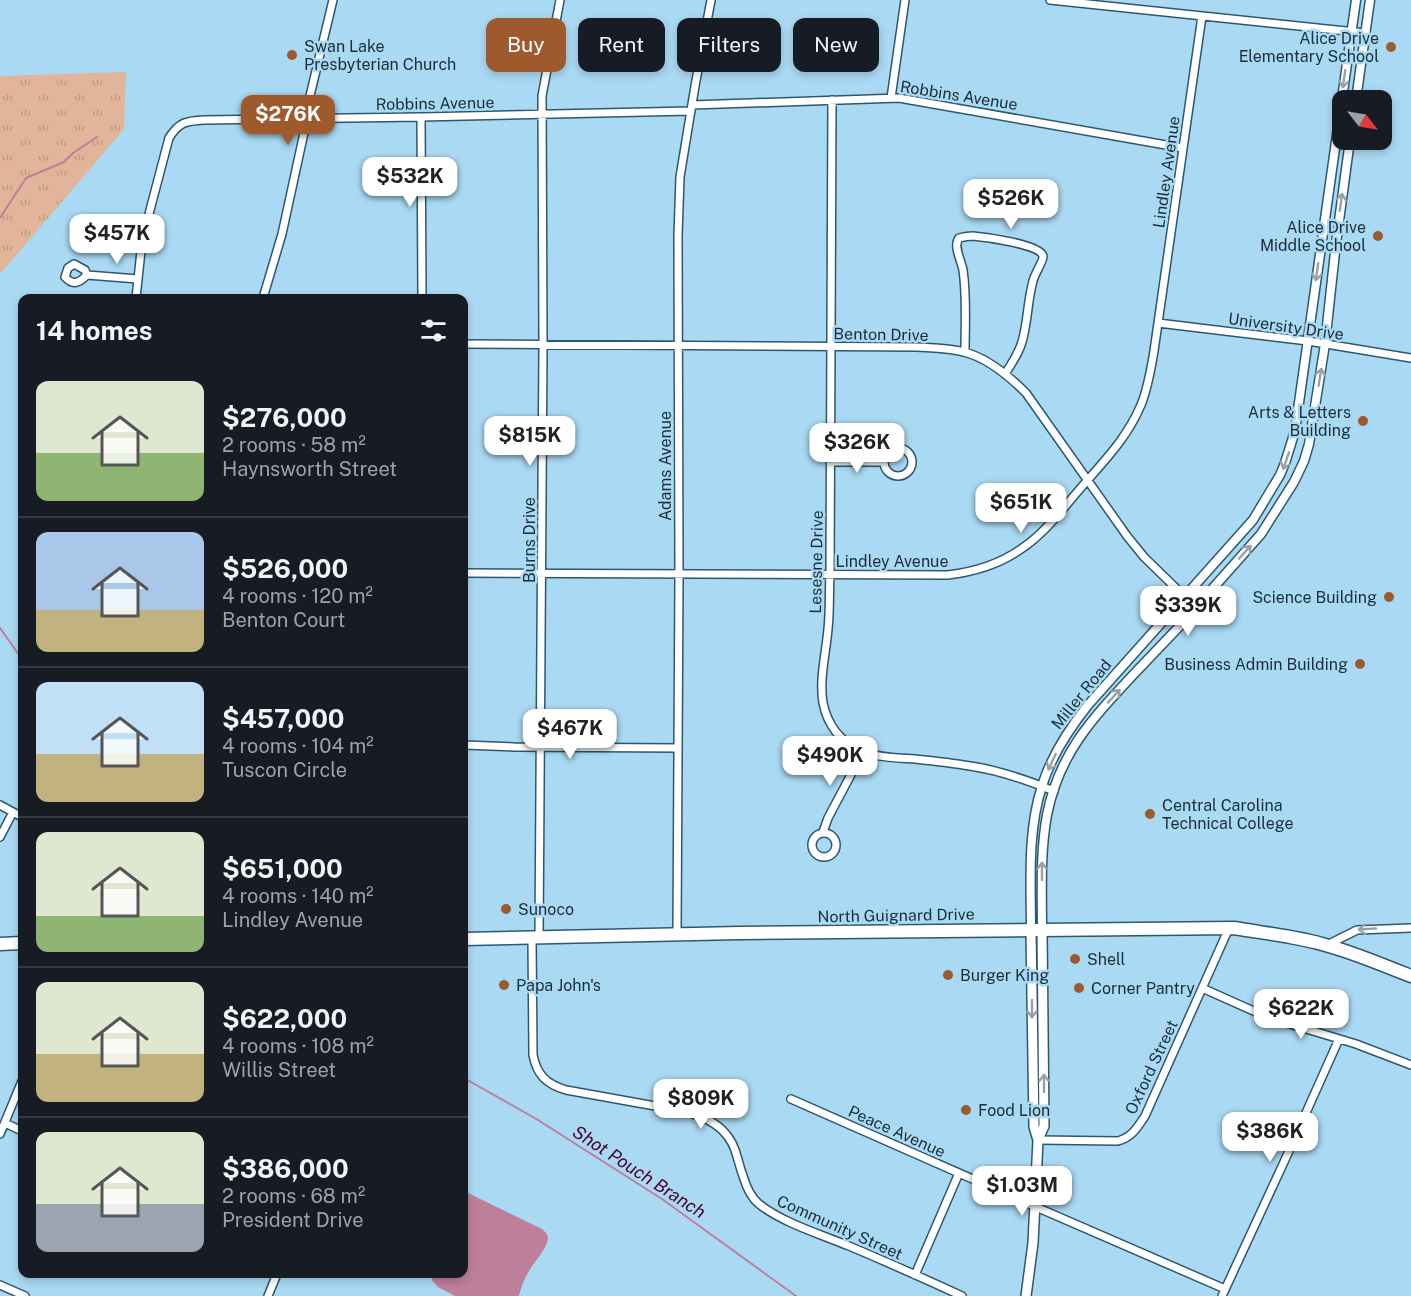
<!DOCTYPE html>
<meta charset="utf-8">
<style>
:root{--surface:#171b24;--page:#242831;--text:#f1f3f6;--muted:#9ea1a6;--line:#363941;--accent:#9e592c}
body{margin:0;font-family:"Public Sans",sans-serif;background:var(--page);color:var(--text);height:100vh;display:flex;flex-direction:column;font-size:22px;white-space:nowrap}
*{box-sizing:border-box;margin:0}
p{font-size:20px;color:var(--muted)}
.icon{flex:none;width:33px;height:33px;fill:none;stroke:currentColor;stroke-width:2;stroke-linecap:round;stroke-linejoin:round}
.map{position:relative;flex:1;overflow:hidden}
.panel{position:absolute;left:18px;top:294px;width:450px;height:984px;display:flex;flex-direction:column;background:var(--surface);border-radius:12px;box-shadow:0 3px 9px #0003}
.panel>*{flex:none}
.banner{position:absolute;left:486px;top:18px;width:570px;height:54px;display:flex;gap:12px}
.needle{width:39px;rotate:121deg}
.fabs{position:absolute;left:1332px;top:90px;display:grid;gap:12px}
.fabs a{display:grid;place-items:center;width:60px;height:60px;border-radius:12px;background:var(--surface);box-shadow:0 3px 9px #0003;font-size:30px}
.price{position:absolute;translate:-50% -51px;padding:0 14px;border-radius:12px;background:#fff;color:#222;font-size:20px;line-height:39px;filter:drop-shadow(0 2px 3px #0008)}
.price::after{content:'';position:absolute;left:50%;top:36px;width:18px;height:14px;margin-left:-9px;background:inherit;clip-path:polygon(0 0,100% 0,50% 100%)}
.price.current{background:var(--accent);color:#fff}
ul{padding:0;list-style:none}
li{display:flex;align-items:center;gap:18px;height:150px;padding:0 18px}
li+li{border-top:2px solid var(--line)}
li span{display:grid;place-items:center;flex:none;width:168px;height:120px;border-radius:12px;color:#555}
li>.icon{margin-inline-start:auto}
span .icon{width:72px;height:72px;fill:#fffc;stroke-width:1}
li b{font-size:26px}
h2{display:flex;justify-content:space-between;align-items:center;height:72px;padding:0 18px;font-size:26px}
.pill{padding:0 21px;border-radius:12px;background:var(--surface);box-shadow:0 3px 9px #0003;font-size:21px;line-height:54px}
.pill.current{background:var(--accent);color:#fff}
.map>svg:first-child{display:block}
.park{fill:url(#park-tufts)}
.water{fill:#be7f9a}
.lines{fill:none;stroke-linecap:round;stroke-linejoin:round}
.stream{stroke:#be7f9a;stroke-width:2}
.minor-casing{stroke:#2c586e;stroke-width:10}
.tertiary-casing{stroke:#2c586e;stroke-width:11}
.secondary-casing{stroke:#2c586e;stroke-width:12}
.trunk-casing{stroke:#2c586e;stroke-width:15}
.minor{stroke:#fff;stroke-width:7}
.tertiary{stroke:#fff;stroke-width:8}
.secondary{stroke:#fff;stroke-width:9}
.trunk{stroke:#fff;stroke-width:12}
.oneway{stroke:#98a1a5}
.poi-dot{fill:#9e592c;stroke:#aad9f3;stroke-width:2}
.labels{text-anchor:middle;stroke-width:5;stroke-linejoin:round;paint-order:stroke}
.poi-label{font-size:16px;fill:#1b2e38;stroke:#aad9f3;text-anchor:start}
.street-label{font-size:16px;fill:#1b2e38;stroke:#aad9f3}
.water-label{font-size:18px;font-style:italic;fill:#4f012f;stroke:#aad9f3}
</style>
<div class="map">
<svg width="1411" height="1296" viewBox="0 0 1411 1296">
<defs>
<pattern id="park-tufts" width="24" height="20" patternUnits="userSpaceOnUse" patternTransform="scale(1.5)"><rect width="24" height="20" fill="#e2b499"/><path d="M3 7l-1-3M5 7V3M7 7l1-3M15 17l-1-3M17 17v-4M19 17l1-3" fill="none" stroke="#c19b85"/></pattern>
</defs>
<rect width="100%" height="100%" fill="#aad9f3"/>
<path class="park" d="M 126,72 L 124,129 L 0,274 L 0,76 Z"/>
<path class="water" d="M 464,1191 L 542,1229 C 545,1232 547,1233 548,1237 C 548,1248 536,1259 531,1268 C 525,1277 521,1286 519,1296 L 455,1296 L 438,1287 L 432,1280 L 432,1274 L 464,1274 Z"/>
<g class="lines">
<path class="stream" d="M 0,218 L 26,178 L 64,162 L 73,153 L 97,137
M 0,628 L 22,659
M 464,1078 L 538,1120 L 662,1199 L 796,1296"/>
<defs>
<path id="minor" d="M 1050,0 L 1365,33
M 891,98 L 905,0
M 832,100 L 830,574 C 829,593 830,611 828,629 C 826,653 819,679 823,703 C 825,713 829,723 836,732 C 857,758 884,757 915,759 C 934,761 952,763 970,766 C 998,770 1027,780 1054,791
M 692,105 L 899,98 L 1183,148
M 421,117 L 422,298
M 87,275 L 85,270 L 74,264 L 68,268 L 65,277 C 73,286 79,283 87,275 L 138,279
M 136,298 L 141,251 L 150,210 L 169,138 C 179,122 186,121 204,120 L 421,117 L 691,111
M 263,298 L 282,234 L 307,119 L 308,104 L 333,0
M 1158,323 L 1308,341 L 1411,358
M 464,344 L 917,347 C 933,348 949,348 964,352 C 988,358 1009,376 1026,393 L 1127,536 L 1144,557 L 1185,597
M 965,352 C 965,325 967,297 963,270 C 961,260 953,246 959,238 C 963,237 968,236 973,236 C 984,237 1040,244 1043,256 C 1044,260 1034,275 1033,281 C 1027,302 1028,325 1021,345 C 1017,356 1011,365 1005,374
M884 462a14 14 0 1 1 28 0a14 14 0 1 1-28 0Z
M 830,462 L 884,462
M 464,573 L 948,575 C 973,572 1000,564 1021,549 C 1044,534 1061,511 1079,490 C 1103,462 1126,440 1141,405 C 1148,388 1151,369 1154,351 L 1202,16
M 464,745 L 514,747 L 678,748
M 0,805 L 22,817
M 823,832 L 828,818 L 863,752
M812 845a12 12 0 1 1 24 0a12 12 0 1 1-24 0Z
M 0,837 L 13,812
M 677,934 L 679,574 L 678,236 L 680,177 L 695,86 L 711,0
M 532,938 L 533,1055 C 537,1075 546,1084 566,1090 L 683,1111 C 705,1116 727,1127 735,1150 C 738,1159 740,1168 743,1176 C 746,1186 750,1197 759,1204 C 783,1223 820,1234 849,1246 C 887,1262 925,1279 962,1296
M 539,938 L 543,345 L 542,96 L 560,0
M 1327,945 L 1357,930 L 1411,928
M 1202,988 L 1267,1017 L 1356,1044 L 1411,1065
M 791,1099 L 1036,1207 L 1225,1289
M 5,1123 L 22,1131
M 0,1134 L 22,1081
M 1038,1140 L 1118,1141 C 1132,1137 1137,1128 1145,1116 L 1229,928
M 915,1275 L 959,1173
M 0,1285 L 25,1296
M 268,1296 L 277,1274
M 1222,1296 L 1284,1162 L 1339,1039"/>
<path id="tertiary" d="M 1356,100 L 1370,0
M 1031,930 C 1031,883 1027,832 1042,786 C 1051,756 1069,729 1088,705 L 1253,520 L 1280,475 L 1285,463 L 1295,431 L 1356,0
M 1042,930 C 1042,892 1040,853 1047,815 C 1059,754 1091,720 1132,676 C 1153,654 1174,632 1196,609 L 1198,605 L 1261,534 L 1294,482 L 1304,461 L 1309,444 L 1325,344 L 1336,243 L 1350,140"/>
<path id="secondary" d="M 1031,930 L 1034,1127 L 1038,1140
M 1026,1296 L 1033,1243 L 1038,1140 L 1044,1126 L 1042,930"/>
<path id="trunk" d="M 464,939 L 740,933 L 1234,928 C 1263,933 1293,936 1322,944 C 1353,952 1382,965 1411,976
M 0,944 L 22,943"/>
</defs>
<use href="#minor" class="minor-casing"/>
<use href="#tertiary" class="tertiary-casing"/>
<use href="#secondary" class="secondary-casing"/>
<use href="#trunk" class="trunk-casing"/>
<use href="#minor" class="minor"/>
<use href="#tertiary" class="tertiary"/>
<use href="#secondary" class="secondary"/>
<use href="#trunk" class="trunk"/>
</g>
<defs><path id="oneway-shaft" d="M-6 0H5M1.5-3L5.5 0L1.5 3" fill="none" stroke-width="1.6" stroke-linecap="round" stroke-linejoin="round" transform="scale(1.5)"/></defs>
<g class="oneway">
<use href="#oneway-shaft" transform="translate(1344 79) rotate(98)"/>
<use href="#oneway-shaft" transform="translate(1341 202) rotate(-82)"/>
<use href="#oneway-shaft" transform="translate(1317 272) rotate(98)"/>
<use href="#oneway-shaft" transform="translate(1320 377) rotate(-81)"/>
<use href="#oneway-shaft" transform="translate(1286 461) rotate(109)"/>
<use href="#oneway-shaft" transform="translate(1245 552) rotate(-48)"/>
<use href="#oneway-shaft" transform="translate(1114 696) rotate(-47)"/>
<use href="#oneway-shaft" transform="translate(1052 762) rotate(115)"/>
<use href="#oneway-shaft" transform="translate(1042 871) rotate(-90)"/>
<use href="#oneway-shaft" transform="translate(1367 929) rotate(176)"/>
<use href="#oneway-shaft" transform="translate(1032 1009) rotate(90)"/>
<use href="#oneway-shaft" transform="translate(1044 1083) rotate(-90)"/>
</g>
<g class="poi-dot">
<circle cx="1391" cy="47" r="6"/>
<circle cx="292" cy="55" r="6"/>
<circle cx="1378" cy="236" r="6"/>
<circle cx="1363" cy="421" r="6"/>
<circle cx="1389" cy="597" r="6"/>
<circle cx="1360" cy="664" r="6"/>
<circle cx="1150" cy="814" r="6"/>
<circle cx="506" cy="909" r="6"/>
<circle cx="1075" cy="959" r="6"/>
<circle cx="948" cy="975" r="6"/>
<circle cx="504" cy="985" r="6"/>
<circle cx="1079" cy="988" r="6"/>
<circle cx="966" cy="1110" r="6"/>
</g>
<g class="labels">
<g class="poi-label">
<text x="1379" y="44" text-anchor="end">Alice Drive<tspan x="1379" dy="18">Elementary School</tspan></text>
<text x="304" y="52">Swan Lake<tspan x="304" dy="18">Presbyterian Church</tspan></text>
<text x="1366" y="233" text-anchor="end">Alice Drive<tspan x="1366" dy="18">Middle School</tspan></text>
<text x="1351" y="418" text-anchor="end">Arts &amp; Letters<tspan x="1351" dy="18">Building</tspan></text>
<text x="1377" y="603" text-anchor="end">Science Building</text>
<text x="1348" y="670" text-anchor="end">Business Admin Building</text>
<text x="1162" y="811">Central Carolina<tspan x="1162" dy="18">Technical College</tspan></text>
<text x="518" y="915">Sunoco</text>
<text x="1087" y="965">Shell</text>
<text x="960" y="981">Burger King</text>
<text x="516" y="991">Papa John's</text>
<text x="1091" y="994">Corner Pantry</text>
<text x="978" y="1116">Food Lion</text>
</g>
<g class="street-label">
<text transform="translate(959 95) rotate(9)" y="6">Robbins Avenue</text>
<text transform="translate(435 103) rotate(-1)" y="6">Robbins Avenue</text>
<text transform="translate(1166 172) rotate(-82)" y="6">Lindley Avenue</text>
<text transform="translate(1286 326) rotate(8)" y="6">University Drive</text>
<text transform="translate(881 334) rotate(1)" y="6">Benton Drive</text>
<text transform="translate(665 466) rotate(-90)" y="6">Adams Avenue</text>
<text transform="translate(529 540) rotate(-90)" y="6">Burns Drive</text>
<text x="892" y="567">Lindley Avenue</text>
<text transform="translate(816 562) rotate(-89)" y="6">Lesesne Drive</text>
<text transform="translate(1081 694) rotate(-51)" y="6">Miller Road</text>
<text transform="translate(896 915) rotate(-1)" y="6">North Guignard Drive</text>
<text transform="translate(1151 1067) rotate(-65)" y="6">Oxford Street</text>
<text transform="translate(897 1131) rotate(24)" y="6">Peace Avenue</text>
<text transform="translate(840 1227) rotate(24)" y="6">Community Street</text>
</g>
<g class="water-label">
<text transform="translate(639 1172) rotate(33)" y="6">Shot Pouch Branch</text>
</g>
</g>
</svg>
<div class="fabs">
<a><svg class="needle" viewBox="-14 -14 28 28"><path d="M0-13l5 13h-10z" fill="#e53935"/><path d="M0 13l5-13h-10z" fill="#9ea1a6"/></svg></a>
</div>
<b class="price current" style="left:288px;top:146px">$276K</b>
<b class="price" style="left:410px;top:208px">$532K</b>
<b class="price" style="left:1011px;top:230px">$526K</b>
<b class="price" style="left:117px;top:265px">$457K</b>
<b class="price" style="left:530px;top:467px">$815K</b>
<b class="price" style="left:857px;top:474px">$326K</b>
<b class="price" style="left:1021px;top:534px">$651K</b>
<b class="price" style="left:1188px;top:637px">$339K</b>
<b class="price" style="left:570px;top:760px">$467K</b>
<b class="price" style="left:830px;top:787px">$490K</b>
<b class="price" style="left:1301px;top:1040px">$622K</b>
<b class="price" style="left:701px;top:1130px">$809K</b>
<b class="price" style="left:1270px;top:1163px">$386K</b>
<b class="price" style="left:1022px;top:1217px">$1.03M</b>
<div class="banner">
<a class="pill current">Buy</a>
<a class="pill">Rent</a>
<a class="pill">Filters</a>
<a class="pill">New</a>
</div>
<section class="panel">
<h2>14 homes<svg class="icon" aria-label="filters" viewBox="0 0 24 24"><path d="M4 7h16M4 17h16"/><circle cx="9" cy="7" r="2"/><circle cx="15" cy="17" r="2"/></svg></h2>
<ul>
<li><span style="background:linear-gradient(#dfe7d0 60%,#8fb573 0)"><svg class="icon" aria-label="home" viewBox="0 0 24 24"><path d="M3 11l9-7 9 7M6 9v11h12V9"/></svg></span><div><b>$276,000</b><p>2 rooms · 58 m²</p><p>Haynsworth Street</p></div></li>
<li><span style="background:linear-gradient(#a9c7e8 65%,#c2b280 0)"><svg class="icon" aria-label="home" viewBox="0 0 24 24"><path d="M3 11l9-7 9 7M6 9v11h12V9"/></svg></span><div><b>$526,000</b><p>4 rooms · 120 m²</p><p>Benton Court</p></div></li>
<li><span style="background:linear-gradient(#bfe0f5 60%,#c2b280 0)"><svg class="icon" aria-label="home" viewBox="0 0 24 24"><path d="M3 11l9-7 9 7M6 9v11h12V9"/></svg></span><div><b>$457,000</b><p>4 rooms · 104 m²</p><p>Tuscon Circle</p></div></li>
<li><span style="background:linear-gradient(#dfe7d0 70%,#8fb573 0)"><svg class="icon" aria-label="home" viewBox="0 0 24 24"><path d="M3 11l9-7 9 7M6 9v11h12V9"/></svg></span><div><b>$651,000</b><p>4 rooms · 140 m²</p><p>Lindley Avenue</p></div></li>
<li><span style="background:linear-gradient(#dfe7d0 60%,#c2b280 0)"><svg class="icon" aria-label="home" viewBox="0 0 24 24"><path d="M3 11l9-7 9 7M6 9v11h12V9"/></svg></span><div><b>$622,000</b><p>4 rooms · 108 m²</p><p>Willis Street</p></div></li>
<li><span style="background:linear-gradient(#dfe7d0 60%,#9aa5b1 0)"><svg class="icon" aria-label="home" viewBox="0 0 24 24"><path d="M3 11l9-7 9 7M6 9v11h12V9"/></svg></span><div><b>$386,000</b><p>2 rooms · 68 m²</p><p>President Drive</p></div></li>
</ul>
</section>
</div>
